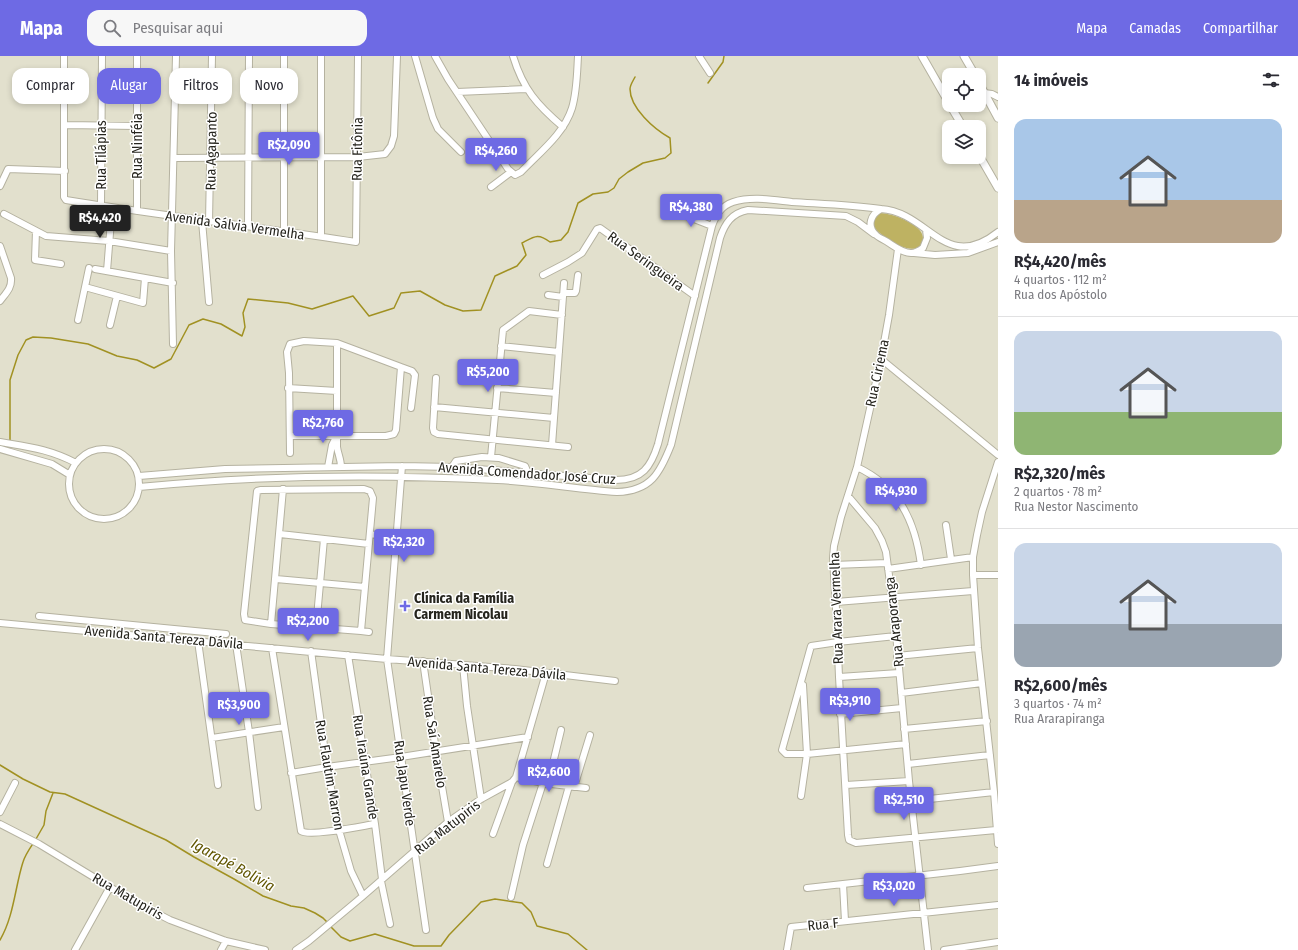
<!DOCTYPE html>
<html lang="pt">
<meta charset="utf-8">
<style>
:root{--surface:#fff;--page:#f7f7f7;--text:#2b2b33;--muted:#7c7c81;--line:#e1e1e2;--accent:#6e6ae4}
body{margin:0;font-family:"Fira Sans Condensed",sans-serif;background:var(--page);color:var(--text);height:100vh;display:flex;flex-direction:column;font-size:15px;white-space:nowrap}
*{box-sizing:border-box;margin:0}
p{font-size:13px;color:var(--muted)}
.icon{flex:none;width:22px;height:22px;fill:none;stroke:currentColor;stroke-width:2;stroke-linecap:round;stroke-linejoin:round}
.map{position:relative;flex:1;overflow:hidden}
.details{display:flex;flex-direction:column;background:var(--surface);width:300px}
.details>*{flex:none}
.hud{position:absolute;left:12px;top:12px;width:380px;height:36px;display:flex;gap:8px}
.tools{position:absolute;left:942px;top:12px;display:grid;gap:8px}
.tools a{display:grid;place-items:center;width:44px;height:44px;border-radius:8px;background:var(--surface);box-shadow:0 2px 6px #0003;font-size:20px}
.price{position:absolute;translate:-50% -34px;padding:0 9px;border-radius:4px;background:var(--accent);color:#fff;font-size:13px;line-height:26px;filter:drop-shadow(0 1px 2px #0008)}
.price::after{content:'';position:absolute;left:50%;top:24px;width:12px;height:9px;margin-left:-6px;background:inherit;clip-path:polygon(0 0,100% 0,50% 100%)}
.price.active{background:#222;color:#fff}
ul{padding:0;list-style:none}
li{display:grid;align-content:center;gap:8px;height:212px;padding:0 16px}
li+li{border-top:1px solid var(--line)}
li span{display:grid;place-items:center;height:124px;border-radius:12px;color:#555}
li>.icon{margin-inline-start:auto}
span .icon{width:72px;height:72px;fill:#fffc;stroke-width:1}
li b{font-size:17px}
h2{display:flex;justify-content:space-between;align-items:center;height:48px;padding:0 16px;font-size:17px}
.pill{padding:0 14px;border-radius:12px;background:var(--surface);box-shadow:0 2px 6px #0003;font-size:14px;line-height:36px}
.pill.active{background:var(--accent);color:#fff}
header{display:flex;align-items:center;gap:24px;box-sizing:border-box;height:56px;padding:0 20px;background:var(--accent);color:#fff}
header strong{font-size:19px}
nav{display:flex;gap:22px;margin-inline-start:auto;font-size:14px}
.search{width:280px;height:36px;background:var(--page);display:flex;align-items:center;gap:10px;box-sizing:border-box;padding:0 14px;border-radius:12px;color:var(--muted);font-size:15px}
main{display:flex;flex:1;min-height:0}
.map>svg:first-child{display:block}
.green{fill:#beb262}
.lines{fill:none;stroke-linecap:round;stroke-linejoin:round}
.stream{stroke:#a19122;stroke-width:1.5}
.minor-casing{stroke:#b5b2a0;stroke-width:8}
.major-casing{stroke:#b5b2a0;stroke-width:9}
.minor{stroke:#fff;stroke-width:6}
.major{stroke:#fff;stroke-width:7}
.poi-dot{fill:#6e6ae4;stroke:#fff;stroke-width:1.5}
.labels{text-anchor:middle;stroke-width:3;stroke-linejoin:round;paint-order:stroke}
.street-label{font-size:14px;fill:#26251e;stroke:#fff}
.poi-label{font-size:14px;font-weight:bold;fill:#26251e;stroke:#fff;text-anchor:start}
.water-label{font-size:15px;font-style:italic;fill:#615601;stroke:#fff}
</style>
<header>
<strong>Mapa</strong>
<div class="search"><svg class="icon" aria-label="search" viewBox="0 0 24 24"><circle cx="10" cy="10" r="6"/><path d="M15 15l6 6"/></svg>Pesquisar aqui</div>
<nav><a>Mapa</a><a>Camadas</a><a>Compartilhar</a></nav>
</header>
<main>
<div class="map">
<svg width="998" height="894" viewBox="0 0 998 894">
<rect width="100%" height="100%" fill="#e2e0cd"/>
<path class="green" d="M 879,157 C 890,156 930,170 922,187 C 913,204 879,179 873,170 L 874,161 Z"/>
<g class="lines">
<path class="stream" d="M 708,27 L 723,6 L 724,0
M 10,385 L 10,324 L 18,299 L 26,284 L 33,281 L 51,282 L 88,288 L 117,300 L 137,304 L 154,312 L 171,303 L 189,269 L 203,263 L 221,268 L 242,280 L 245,271 L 243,257 L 248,243 L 288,247 L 312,253 L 353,240 L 369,260 L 394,252 L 401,237 L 420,235 L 445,249 L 463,255 L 481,254 L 495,220 L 517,210 L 526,199 L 522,187 C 535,180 538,177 550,186 L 561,184 L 568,176 L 578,147 L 593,138 L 608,136 L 614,132 L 619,123 L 628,116 L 643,107 L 665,102 L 671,97 L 670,82 C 654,73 630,52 630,33 C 630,29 633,25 635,21
M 0,709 L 23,723 L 50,736 L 65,738 L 166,784 L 194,801 L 234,823 L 263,840 L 291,850 L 304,852 L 315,857 L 323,862 L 328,867
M 36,783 L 44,769 L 46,755 L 53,737
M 330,870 L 341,881 L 350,885 L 375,878 L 414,890 L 441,890 L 449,879 L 481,846 L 495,843 L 522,847 L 531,856 L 537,870 L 568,878 L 587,894
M 0,884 C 14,860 15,831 23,806 C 25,799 30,792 34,786"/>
<defs>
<path id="minor" d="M 64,0 L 64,141 L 66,144 C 163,160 260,171 356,186 L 358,0
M 137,0 L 137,155
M 284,0 L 284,175
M 321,0 L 321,180
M 415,0 L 433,62 L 438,73 L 461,96
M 435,0 L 448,23 L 508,113 L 515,119 L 521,116 C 539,97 564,78 572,52 C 577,35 577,17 578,0
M 513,0 C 523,33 537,49 563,71
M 699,0 L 710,17
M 457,36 L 526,33
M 984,37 L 992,38 L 998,41
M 65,69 L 137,70
M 174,102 L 358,101 L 385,98 L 391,90 L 394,80 L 397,0
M 0,130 L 8,113 L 65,115
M 491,131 L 511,116
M 101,150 L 102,0
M 676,156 L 712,170
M 4,158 L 46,180 L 109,185 L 171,195
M 202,165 L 209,246
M 209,166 L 212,0
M 248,170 L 249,0
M 926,174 L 927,182 L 923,192 C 919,195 916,197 911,197 C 903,197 895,191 889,187 C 885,184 879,182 876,179 C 866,170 871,158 881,153 C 929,156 945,218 998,176
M 36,175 L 35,204 L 61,208
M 0,190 L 11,222 C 12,232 6,237 0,245
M 898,193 L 889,259 L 881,303 L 857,411 L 841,461 L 834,490 L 833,502 L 837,570 L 839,621 L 848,779 L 849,784 L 856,787 L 996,774
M 914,197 L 935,199 L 968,197 L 998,186
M 95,213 L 173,227
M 107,215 L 112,152
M 543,219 L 568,206 L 582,197 L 597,173 L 600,172 L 695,240
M 85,231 L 143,247 L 145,222
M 564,237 L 575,237 L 576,235 L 578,219
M 548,239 L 563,241
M 78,264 L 89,212
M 110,269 L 117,240
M 337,287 L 337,391 C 338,398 341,403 341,411
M 173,288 L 171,195 L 176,0
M 501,290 L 559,296
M 881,303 L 998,399
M 401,311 L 412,315 L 415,319 L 411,352
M 468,313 L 499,315
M 436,322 L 433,372 L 434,376 L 438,378 L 568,391
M 288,332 L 337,335
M 497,332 L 556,337
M 434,351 L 554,362
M 0,386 C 29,391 49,393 76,407
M 552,389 L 564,227
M69 428a35 35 0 1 1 70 0a35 35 0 1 1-70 0Z
M 0,393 L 52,408 L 70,419
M 290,397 L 289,317 L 287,296 L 290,288 L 304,285 L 337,287 L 401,311 L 396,374 L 394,378 L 386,380 L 290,380
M 491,401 L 503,274 L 529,255 L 562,259
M 998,406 L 982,456 L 977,479 L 973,501 L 973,519 L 978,592 L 994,736 L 998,788
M 402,410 L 387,603 L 426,874
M 328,411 L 332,389 L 336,381
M 452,411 L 456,405 L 482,401 L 499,402 L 525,410 L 528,417
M 857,411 C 899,431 915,464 921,509
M 139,420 L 225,413 L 402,410 L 452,411 L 616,424 C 642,424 651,411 658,388 L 712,170 C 716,159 721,150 733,146 C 752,140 773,144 792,146 C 822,148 851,149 881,153
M 139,431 C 258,419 378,418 497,424 C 537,426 577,433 617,436 C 651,435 660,417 671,389 L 720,182 C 725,167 732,157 748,154 L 846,160 L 858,166 L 874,178
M 364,433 L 370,435 L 373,442 L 361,575 L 271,568 L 245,564 L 244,558 L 257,435 L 261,434 Z
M 848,440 L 875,472 L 882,485 L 886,496 L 895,566 L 909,725 L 928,894
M 946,469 L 951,503
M 280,478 L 369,488
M 370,478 L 384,480
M 833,509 L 887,507
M 888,513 L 973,501
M 973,519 L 998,519
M 276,523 L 365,531
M 836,546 L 973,535
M 39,560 L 226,578
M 0,567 L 387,603 L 515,613 L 615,625
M 271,568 L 283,433
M 316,572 L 324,483
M 361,575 L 369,576
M 896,580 L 838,586 L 811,590 L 782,694 L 786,698 L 807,698 L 906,688
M 198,585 L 218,729
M 236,588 L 249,676 L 258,751
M 272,592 L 301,775 C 309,781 362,770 375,768
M 311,595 L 327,711 L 339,774 L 351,815 L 363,840
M 348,599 L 375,768 L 382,823
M 897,600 L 978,592
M 423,605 L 436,695 L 448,766
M 463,609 L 467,650 L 481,743
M 839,621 L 899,617
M 901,637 L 982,627
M 840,658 L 902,652
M 904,673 L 987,665
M 212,682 L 284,671
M 908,708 L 990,699
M 291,717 L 327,711 L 401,701 L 528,681
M 516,721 L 543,727 L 586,732
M 548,728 L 561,674
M 846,729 L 909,725
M 574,731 L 590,679
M 801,740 L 807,698 L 803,629
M 911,745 L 994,736
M 0,756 L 15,727
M 0,768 L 39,788 L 133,845 L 170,864 L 226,885 L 265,894
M 493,778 L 512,726
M 547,808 L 569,730
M 381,825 L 390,868
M 843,828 L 845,865
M 807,832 L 960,815 L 998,810
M 511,841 L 523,789 L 543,727
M 75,894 L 110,831
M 221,894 L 226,885
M 296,894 L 309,885 L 363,840 L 448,766 L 481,743 L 512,726 L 516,721 L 546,617
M 787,894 L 791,871 L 998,849
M 944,894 L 998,886"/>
<path id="major" d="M 922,0 L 949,47
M 964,0 L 975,19
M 979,27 L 998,62
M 950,49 L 963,71
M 979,99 L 998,132"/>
</defs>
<use href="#minor" class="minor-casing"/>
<use href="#major" class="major-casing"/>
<use href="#minor" class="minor"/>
<use href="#major" class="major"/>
</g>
<path class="poi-dot" d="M403 544h4v4h4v4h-4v4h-4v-4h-4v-4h4z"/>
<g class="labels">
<g class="street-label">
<text transform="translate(137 90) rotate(-90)" y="5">Rua Ninféia</text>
<text transform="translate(357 93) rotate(-89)" y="5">Rua Fitônia</text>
<text transform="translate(211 95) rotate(-89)" y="5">Rua Agapanto</text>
<text transform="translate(101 99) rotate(-90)" y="5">Rua Tilápias</text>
<text transform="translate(235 169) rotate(8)" y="5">Avenida Sálvia Vermelha</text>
<text transform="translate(646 205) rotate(36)" y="5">Rua Seringueira</text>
<text transform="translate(877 317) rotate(-78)" y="5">Rua Ciriema</text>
<text transform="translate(527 417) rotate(4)" y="5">Avenida Comendador José Cruz</text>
<text transform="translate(836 552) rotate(-92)" y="5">Rua Arara Vermelha</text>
<text transform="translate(894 566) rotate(-96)" y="5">Rua Araporanga</text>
<text transform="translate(164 581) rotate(5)" y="5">Avenida Santa Tereza Dávila</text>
<text transform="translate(487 612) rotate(5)" y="5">Avenida Santa Tereza Dávila</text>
<text transform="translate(435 686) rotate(81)" y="5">Rua Saí Amarelo</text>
<text transform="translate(366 711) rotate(81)" y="5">Rua Iraúna Grande</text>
<text transform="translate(330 719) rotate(80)" y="5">Rua Flautim Marron</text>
<text transform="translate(405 727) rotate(82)" y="5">Rua Japu Verde</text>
<text transform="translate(447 771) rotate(-38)" y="5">Rua Matupiris</text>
<text transform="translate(128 840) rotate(30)" y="5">Rua Matupiris</text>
<text transform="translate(823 868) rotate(-6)" y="5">Rua F</text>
</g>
<g class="poi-label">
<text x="414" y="547">Clínica da Família<tspan x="414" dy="16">Carmem Nicolau</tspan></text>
</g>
<g class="water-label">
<text transform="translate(233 809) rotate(29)" y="5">Igarapé Bolívia</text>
</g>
</g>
</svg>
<div class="tools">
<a><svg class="icon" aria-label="locate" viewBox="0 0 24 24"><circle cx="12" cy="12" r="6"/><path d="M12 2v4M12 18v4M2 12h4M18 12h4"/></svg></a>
<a><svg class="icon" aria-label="layers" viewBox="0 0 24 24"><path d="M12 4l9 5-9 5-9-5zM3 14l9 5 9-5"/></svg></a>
</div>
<b class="price" style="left:289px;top:110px">R$2,090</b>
<b class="price" style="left:496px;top:116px">R$4,260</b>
<b class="price" style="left:691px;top:172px">R$4,380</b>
<b class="price active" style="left:100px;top:183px">R$4,420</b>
<b class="price" style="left:488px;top:337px">R$5,200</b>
<b class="price" style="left:323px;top:388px">R$2,760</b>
<b class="price" style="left:896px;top:456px">R$4,930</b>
<b class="price" style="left:404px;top:507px">R$2,320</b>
<b class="price" style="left:308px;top:586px">R$2,200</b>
<b class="price" style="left:850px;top:666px">R$3,910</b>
<b class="price" style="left:239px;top:670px">R$3,900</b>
<b class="price" style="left:549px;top:737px">R$2,600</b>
<b class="price" style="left:904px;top:765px">R$2,510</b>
<b class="price" style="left:894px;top:851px">R$3,020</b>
<div class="hud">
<a class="pill">Comprar</a>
<a class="pill active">Alugar</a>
<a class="pill">Filtros</a>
<a class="pill">Novo</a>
</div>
</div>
<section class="details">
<h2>14 imóveis<svg class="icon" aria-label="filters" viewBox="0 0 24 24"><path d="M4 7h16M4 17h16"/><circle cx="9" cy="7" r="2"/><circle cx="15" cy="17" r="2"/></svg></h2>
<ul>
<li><span style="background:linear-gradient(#a9c7e8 65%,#b9a48a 0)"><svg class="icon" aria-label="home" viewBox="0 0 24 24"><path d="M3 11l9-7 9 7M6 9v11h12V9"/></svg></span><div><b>R$4,420/mês</b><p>4 quartos · 112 m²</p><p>Rua dos Apóstolo</p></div></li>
<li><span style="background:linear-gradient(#c9d6e8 65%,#8fb573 0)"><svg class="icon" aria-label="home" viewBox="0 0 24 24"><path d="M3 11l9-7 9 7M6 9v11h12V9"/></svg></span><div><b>R$2,320/mês</b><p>2 quartos · 78 m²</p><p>Rua Nestor Nascimento</p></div></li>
<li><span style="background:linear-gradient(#c9d6e8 65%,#9aa5b1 0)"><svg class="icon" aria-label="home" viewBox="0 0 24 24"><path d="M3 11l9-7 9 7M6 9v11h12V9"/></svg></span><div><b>R$2,600/mês</b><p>3 quartos · 74 m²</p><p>Rua Ararapiranga</p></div></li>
</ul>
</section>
</main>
